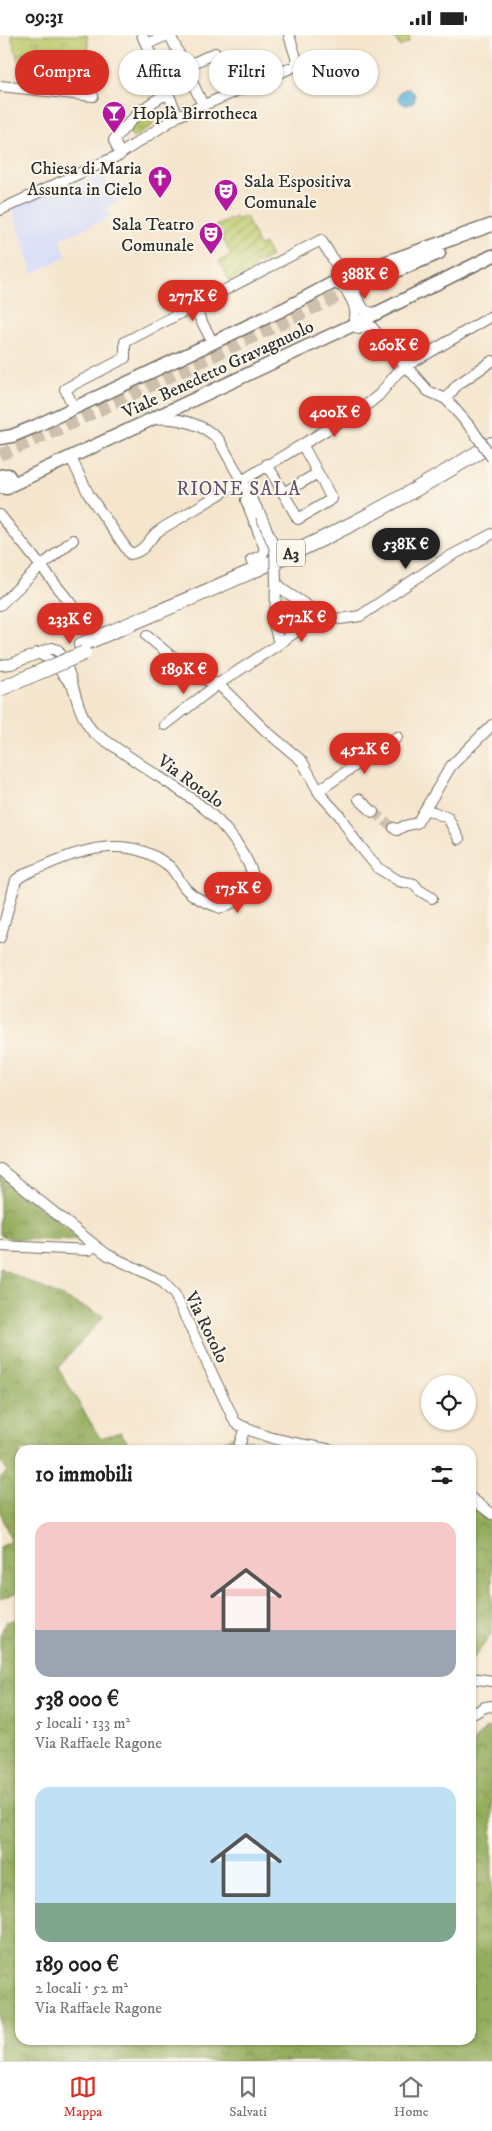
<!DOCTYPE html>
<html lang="it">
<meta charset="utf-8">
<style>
:root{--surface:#fff;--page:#f2f2f2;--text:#222;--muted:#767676;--line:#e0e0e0;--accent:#d93025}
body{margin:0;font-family:"IM FELL DW Pica",serif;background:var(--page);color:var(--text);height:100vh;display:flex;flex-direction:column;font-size:19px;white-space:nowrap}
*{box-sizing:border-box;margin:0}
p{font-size:16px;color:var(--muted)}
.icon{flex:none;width:28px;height:28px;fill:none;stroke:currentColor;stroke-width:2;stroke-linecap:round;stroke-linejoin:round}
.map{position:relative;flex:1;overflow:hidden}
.drawer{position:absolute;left:15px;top:1410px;width:461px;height:600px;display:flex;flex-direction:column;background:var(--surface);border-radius:15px;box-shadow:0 1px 4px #0004}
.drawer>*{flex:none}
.banner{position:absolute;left:15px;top:15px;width:462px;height:45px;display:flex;gap:10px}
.fabs{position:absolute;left:421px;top:1340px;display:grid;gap:10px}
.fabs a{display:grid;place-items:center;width:55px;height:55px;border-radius:50%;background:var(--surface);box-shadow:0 1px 4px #0004;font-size:25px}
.price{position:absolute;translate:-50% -42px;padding:0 11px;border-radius:18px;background:var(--accent);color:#fff;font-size:16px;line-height:32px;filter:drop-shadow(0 1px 2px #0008)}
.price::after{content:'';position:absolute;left:50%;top:30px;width:15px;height:11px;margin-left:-8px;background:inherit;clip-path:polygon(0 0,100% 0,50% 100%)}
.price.current{background:#222;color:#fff}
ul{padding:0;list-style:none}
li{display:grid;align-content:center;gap:10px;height:265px;padding:0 20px}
li span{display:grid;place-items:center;height:155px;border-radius:15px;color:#555}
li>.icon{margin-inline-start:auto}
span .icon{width:90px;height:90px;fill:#fffc;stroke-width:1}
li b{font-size:21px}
h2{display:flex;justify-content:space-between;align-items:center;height:60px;padding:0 20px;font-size:21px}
.pill{padding:0 18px;border-radius:22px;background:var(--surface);box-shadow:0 1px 4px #0004;font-size:18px;line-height:45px}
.pill.current{background:var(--accent);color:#fff}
.status{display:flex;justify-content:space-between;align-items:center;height:35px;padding:0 25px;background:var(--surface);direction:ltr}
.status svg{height:14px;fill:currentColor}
.tabs{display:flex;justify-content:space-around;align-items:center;height:70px;border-top:1px solid var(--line);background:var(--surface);font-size:14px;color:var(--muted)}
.tabs a{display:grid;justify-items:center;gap:2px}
.tabs .current{color:var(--accent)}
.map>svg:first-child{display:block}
.built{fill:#d2d9f9}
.forest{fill:url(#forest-crowns);stroke:#606c44}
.park{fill:url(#park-tufts);stroke:#747a4a}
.garden{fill:url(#garden-furrows);stroke:#747a4a}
.water{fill:#5fb0da;stroke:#456e82}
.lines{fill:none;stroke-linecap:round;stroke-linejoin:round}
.minor-tunnel{stroke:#cdc0ad;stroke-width:10;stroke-dasharray:10 5;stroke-linecap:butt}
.major-tunnel{stroke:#cdc0ad;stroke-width:12;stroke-dasharray:12 6;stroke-linecap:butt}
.minor-casing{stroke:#726c64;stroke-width:12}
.major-casing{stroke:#726c64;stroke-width:15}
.highway-casing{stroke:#726c64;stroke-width:16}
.minor{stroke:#fff;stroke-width:10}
.major{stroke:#fff;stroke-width:12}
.highway{stroke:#fff;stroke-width:14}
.minor-bridge-casing{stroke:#726c64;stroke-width:12;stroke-linecap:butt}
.highway-bridge-casing{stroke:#726c64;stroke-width:16;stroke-linecap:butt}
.minor-bridge{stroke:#fff;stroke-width:10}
.highway-bridge{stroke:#fff;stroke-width:14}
.labels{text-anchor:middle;stroke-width:4;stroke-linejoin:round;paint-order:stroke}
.shield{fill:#fbf7ec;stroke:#696865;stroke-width:1}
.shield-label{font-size:16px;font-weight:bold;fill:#2b2b2b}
.poi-label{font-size:18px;fill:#2b2b2b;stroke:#fbf7ec;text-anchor:start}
.street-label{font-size:18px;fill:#2b2b2b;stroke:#fbf7ec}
.neighbourhood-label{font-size:19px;letter-spacing:1px;fill:#61546e;stroke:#fbf7ec}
</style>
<div class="status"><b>09:31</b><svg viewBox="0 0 49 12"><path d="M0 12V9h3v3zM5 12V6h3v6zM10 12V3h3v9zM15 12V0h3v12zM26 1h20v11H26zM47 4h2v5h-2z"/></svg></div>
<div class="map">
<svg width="492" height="2026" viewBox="0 0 492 2026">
<defs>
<pattern id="forest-crowns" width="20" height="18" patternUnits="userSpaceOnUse" patternTransform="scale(1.25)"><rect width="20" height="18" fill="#95ad5e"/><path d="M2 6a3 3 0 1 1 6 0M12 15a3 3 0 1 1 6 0" fill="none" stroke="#7a8d4e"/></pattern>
<pattern id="park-tufts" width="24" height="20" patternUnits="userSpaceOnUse" patternTransform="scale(1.25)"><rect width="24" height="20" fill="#bcc96a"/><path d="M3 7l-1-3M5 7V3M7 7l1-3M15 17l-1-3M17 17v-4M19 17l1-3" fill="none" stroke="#99a357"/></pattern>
<pattern id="garden-furrows" width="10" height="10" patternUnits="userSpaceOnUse" patternTransform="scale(1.25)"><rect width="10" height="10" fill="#bcc96a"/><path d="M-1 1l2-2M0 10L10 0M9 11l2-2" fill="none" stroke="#99a357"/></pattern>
</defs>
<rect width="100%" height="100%" fill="#fbf7ec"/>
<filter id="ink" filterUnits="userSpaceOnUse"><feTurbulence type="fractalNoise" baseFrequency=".02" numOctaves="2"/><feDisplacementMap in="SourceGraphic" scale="10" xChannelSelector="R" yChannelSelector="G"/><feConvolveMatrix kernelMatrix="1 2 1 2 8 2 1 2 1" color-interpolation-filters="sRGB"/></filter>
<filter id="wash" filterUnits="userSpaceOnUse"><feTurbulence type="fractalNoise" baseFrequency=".0096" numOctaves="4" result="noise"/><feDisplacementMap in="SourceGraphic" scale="20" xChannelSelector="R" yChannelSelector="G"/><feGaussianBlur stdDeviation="1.12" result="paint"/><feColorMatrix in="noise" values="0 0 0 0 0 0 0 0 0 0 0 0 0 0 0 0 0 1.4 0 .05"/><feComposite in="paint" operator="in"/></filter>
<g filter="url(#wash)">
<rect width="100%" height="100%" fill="#f5e5cd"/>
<path class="built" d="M 101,139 L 118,167 L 107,172 L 110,182 L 60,204 L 66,221 L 33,239 L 12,173 Z"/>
<path class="forest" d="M 0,1141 L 76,1201 L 81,1206 L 14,1204 L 0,1200 Z
M 0,1233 L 104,1281 L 58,1333 L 100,1403 L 121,1397 L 132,1415 L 20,1415 L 20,1557 L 0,1564 L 0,1512 L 11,1506 L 0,1476 L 0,1443 L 7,1436 L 0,1425 Z
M 233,1401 L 271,1411 L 271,1415 L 210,1415 Z
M 471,1470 L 492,1486 L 492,1599 L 471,1627 Z
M 20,1583 L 20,2005 L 471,2005 L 471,1709 L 487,1692 L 492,1693 L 492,2026 L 0,2026 L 0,1601 L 6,1587 Z"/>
<path class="park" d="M 11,0 L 87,0 L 92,44 L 97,57 L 24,48 Z
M 393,0 L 409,0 L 409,7 L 400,12 Z
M 147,73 L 154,89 L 133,103 L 127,93 Z
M 283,564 L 308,582 L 283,600 Z"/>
<path class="garden" d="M 246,181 L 259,211 L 265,209 L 271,222 L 253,230 L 254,235 L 231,249 L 219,226 L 231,220 L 216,191 L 235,182 L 237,185 Z"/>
<path class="water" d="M399 62a8 8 0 1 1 16 0a8 8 0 1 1-16 0Z"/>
</g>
<g filter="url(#ink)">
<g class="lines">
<path class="minor-tunnel" d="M 373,777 L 394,793"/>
<path class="major-tunnel" d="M 0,420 L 58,395 L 358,252"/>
<defs>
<path id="minor" d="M 142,0 L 178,81
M 170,0 L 203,70
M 146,9 L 168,0
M 161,43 L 215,18
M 0,51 L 93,61
M 120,120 L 114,105 C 130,86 145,69 167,59
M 0,175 L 117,121 L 178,81 L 291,33 L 298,29 L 289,0
M 356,238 C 346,250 358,263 364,275 L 372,278 L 378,277
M 333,248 L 344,252 C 352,264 361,279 351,291
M 194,272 L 213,308
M 358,294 L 369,289 L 428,356 L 446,364 L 472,394
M 446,364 L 457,350 L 492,326
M 74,373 L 65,354 L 125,323 L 125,307 L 321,205 L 344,242
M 154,384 C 176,382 203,388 219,405 L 261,481
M 71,423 L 89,460 L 130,519 C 144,517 147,507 155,499 C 161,493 172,488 180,483 L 363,373 L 379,360 L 397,338 L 406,331 L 492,281
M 267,429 L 298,484 L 332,464 L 302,409
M 283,458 L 318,438
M 246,465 L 265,514 L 262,520 L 251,525
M 0,480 L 76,575
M 276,547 L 286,557 L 320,579 L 279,609 L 275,593 Z
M 0,570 L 40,532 L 73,505
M 320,579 L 340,584 L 360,581 L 445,524 L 492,499
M 147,601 L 171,621 L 188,629 L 203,644 L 218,649 L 279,609
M 37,618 C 52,623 60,636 70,648
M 0,630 L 11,629 L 52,613 L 58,615 C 75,640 73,673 93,697 C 112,710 131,723 150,736 C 189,761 222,780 245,822 C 251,833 257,846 253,858 L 221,873 C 207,868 195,864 185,853 C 179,846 176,837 169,831 C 131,800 87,812 46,830 C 36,835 25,837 16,845 L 0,903
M 165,643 L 188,629
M 165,690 L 218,649 L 266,696 L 302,726 L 320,759 L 340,781 L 354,804 L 378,833 L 399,846 L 414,849 L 419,855 L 432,863
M 318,756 L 397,702
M 359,764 L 373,777
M 426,774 L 448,783 L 459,804
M 394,793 L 397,795 L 404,791 L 417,788 L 451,731 L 492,690
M 0,1134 L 97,1212 L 108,1220 L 161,1245 L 175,1260 L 235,1387 C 262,1405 300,1408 332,1415
M 0,1211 L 89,1215 L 95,1210
M 238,1415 L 245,1392
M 471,1463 L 492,1479
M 471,1643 L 492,1646
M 471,1680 L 485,1672 L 492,1671"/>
<path id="major" d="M 358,252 L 439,218
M 0,403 L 12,401 L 36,391 L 284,274 L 344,242 L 492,190
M 0,441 L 8,440 L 12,446 L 7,453 L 0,452
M 11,450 L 355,289 L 492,221"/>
<path id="highway" d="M 81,610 C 162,575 244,542 324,503 C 381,475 437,443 492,409"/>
</defs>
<use href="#minor" class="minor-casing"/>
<use href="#major" class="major-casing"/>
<use href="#highway" class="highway-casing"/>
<use href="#minor" class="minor"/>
<use href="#major" class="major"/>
<use href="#highway" class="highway"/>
<defs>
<path id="minor-bridge" d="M 472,394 L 492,423
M 261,481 L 275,514 L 276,547"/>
<path id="highway-bridge" d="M 0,654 L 84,618"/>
</defs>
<use href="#minor-bridge" class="minor-bridge-casing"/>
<use href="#highway-bridge" class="highway-bridge-casing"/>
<use href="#minor-bridge" class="minor-bridge"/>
<use href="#highway-bridge" class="highway-bridge"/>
</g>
</g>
<defs>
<symbol id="bar-pin" viewBox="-11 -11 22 30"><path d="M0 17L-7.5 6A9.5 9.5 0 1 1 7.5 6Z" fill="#b5179e" stroke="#fbf7ec"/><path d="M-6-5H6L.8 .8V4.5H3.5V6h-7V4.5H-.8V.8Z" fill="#fff"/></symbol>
<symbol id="church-pin" viewBox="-11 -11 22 30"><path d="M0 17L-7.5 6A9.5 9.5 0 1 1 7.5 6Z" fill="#b5179e" stroke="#fbf7ec"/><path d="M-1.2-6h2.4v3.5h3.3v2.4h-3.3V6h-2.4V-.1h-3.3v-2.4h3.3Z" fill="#fff"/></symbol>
<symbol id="theatre-pin" viewBox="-11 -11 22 30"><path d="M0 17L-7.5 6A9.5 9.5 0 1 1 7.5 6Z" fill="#b5179e" stroke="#fbf7ec"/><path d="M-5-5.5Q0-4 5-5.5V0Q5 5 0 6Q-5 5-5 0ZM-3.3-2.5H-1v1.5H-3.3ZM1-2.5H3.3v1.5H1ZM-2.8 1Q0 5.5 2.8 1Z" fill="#fff"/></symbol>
</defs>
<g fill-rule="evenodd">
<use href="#bar-pin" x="100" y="64" width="28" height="38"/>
<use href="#church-pin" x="146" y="129" width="28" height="38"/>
<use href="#theatre-pin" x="212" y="142" width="28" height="38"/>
<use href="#theatre-pin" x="197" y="185" width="28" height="38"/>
</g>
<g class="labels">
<rect class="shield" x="277" y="504.5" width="28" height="27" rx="4"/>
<g class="shield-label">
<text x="291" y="524">A3</text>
</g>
<g class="poi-label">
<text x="132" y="84">Hoplà Birrotheca</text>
<text x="142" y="139" text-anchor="end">Chiesa di Maria<tspan x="142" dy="21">Assunta in Cielo</tspan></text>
<text x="244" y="152">Sala Espositiva<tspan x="244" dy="21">Comunale</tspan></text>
<text x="194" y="195" text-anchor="end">Sala Teatro<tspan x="194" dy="21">Comunale</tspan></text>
</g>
<g class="street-label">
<text transform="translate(218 334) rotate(-25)" y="6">Viale Benedetto Gravagnuolo</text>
<text transform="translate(191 746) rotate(36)" y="6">Via Rotolo</text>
<text transform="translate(207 1292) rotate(64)" y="6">Via Rotolo</text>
</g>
<g class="neighbourhood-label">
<text x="239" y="460">RIONE SALA</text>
</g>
</g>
</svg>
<div class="fabs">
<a><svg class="icon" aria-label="locate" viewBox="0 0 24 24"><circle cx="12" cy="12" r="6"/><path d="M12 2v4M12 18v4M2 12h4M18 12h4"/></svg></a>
</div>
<b class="price" style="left:365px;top:265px">388K €</b>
<b class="price" style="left:193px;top:287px">277K €</b>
<b class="price" style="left:394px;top:336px">260K €</b>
<b class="price" style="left:335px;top:403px">400K €</b>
<b class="price current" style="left:406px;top:535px">538K €</b>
<b class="price" style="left:302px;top:608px">572K €</b>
<b class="price" style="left:70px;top:610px">233K €</b>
<b class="price" style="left:184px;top:660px">189K €</b>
<b class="price" style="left:365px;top:740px">452K €</b>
<b class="price" style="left:238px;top:879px">175K €</b>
<div class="banner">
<a class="pill current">Compra</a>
<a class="pill">Affitta</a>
<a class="pill">Filtri</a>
<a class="pill">Nuovo</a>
</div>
<section class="drawer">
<h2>10 immobili<svg class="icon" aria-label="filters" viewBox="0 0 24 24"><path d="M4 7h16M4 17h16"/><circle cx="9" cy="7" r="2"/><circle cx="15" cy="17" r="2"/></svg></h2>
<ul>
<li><span style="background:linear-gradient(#f6c9c9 70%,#9aa5b1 0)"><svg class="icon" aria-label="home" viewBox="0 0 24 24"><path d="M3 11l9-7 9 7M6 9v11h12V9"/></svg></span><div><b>538 000 €</b><p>5 locali · 133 m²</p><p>Via Raffaele Ragone</p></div></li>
<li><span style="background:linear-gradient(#bfe0f5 75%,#7fa58c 0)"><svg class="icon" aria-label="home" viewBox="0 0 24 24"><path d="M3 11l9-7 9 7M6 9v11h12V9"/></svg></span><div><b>189 000 €</b><p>2 locali · 52 m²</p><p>Via Raffaele Ragone</p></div></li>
</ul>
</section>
</div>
<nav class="tabs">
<a class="current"><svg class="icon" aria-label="map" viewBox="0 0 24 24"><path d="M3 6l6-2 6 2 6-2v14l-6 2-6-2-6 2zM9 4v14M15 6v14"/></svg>Mappa</a>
<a><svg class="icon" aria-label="saved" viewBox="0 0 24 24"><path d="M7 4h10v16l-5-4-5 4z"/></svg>Salvati</a>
<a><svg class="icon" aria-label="home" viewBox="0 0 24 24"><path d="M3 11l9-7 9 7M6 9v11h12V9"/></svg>Home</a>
</nav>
